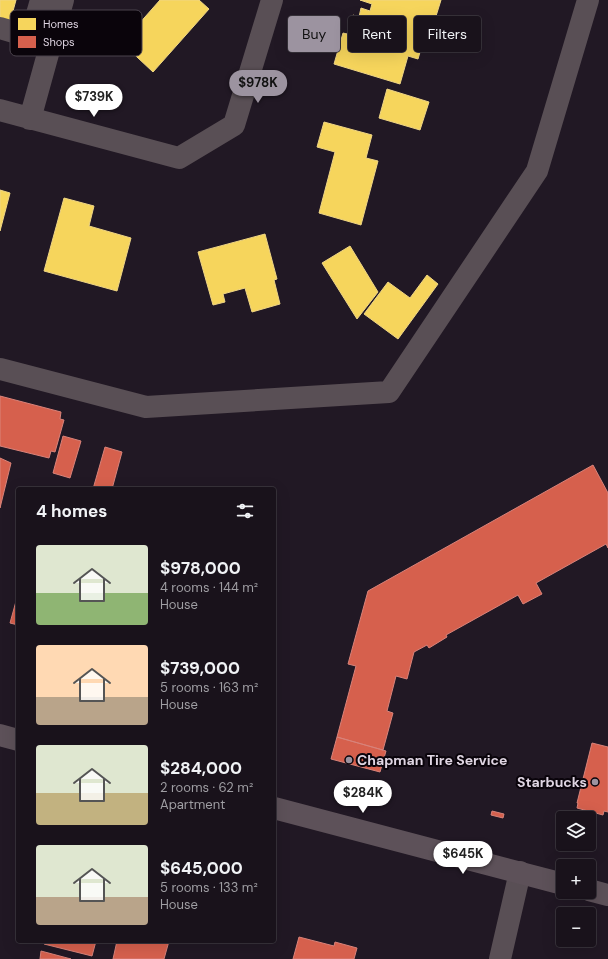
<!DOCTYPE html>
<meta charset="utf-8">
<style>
:root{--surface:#19121b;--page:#262028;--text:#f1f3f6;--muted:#9f9ea3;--line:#37323a;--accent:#9c93a0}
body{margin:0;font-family:"DM Sans",sans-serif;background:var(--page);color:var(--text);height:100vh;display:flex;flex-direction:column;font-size:15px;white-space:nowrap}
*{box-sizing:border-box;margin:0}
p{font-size:13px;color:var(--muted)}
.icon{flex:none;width:22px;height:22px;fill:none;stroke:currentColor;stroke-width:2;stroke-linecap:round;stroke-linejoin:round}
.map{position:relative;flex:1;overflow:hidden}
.details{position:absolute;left:16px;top:487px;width:260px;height:456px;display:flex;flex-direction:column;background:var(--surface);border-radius:4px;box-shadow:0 4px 16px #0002,0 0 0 1px var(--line)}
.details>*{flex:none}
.guide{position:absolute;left:288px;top:16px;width:260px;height:36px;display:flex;gap:8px}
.controls{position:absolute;left:556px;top:811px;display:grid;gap:8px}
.controls a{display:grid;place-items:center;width:40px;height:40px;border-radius:4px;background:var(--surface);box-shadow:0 4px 16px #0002,0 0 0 1px var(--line);font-size:20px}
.price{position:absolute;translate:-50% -34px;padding:0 9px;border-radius:14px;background:#fff;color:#222;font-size:13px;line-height:26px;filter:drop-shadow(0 1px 2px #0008)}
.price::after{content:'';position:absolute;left:50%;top:24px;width:12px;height:9px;margin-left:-6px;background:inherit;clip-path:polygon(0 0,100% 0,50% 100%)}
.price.active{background:var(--accent);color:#111}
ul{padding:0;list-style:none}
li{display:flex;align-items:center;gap:12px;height:100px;padding:0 20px}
li span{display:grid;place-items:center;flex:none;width:112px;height:80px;border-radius:4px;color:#555}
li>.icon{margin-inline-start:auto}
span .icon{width:48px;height:48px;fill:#fffc;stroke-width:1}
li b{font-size:17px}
h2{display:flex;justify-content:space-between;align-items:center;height:48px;padding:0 20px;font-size:17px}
.chip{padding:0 14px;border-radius:4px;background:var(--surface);box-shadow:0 4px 16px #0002,0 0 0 1px var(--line);font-size:14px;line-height:36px}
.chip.active{background:var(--accent);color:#111}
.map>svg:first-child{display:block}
.homes{fill:#f6d55c;stroke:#efd584}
.shops{fill:#d6604d;stroke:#d9837a}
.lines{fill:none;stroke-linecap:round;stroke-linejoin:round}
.minor{stroke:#594f55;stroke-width:22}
.major{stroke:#5d5159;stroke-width:22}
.poi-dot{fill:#9c93a0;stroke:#0a040b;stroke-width:1.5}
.labels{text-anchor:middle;stroke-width:4;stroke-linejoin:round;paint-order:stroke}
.poi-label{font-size:14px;font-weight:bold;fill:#dfd5e2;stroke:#0a040b;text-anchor:start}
.key{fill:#0a040b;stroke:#4a434c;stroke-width:1}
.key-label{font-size:11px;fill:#dfd5e2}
</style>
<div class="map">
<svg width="608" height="959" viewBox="0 0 608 959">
<rect width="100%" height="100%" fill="#211824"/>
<path class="homes" d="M 0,0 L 16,0 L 10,22 L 0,20 Z
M 160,0 L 199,0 L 209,9 L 153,72 L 122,43 Z
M 441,0 L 432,29 L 427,28 L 418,59 L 408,56 L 400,84 L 334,64 L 343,33 L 347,34 L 353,15 L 359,17 L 361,8 L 370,11 L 372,4 L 360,0 Z
M 387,89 L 429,102 L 420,130 L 379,118 Z
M 324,122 L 372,135 L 366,158 L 378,161 L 361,225 L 319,213 L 335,152 L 317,147 Z
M 0,190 L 10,193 L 0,231 Z
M 64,198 L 94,206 L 89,226 L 131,238 L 117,291 L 44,271 Z
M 265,234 L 277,279 L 274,280 L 280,304 L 252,312 L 245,288 L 223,294 L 225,302 L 213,305 L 198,252 Z
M 350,246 L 378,292 L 357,319 L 322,263 Z
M 427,275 L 438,284 L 398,339 L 364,314 L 388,282 L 410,298 Z"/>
<path class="shops" d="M 0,396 L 61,412 L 60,419 L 64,420 L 55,452 L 51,451 L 49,458 L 0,446 Z
M 63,436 L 81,441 L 70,478 L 53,473 Z
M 105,447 L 122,452 L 112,489 L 93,489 Z
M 0,458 L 11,463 L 0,508 Z
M 593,465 L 608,493 L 608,548 L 606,544 L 536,583 L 542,594 L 523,604 L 518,595 L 446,635 L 447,637 L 429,648 L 427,645 L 414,652 L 407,679 L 396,676 L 387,711 L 393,713 L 383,750 L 337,737 L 356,666 L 348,664 L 368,591 Z
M 18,594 L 18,625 L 10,623 Z
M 337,737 L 386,751 L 380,772 L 331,759 Z
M 592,743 L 608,747 L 608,812 L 604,811 L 603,815 L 577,808 L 578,803 L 577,803 Z
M 492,811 L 504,814 L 503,818 L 491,815 Z
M 299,937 L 334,946 L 335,942 L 357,948 L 354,959 L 293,959 Z
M 44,941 L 96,941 L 92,956 L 44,944 Z
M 117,941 L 169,941 L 164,959 L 113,959 Z
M 41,951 L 71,959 L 40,959 Z"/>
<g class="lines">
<path class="minor" d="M 37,14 L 41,0
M 0,28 L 51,43 L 30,119
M 51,43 L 63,0
M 0,110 L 179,158 L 234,125 L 272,0
M 0,369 L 146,407 L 389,392 L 537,171 L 588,0
M 500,959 L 520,872"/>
<path class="major" d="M 0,735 L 18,740
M 274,808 L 563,884
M 589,890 L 608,895"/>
</g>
<g class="poi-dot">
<circle cx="349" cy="760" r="4"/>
<circle cx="595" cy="782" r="4"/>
</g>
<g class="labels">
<g class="poi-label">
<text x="357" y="765">Chapman Tire Service</text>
<text x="587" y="787" text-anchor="end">Starbucks</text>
</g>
</g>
<rect x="10" y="10" width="132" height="46" rx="6" class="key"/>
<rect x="18" y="18" width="18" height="12" fill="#f6d55c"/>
<rect x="18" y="36" width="18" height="12" fill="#d6604d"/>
<g class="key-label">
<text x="43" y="28">Homes</text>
<text x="43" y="46">Shops</text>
</g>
</svg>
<div class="controls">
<a><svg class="icon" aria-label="layers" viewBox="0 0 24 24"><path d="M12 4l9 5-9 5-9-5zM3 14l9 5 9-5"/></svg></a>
<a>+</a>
<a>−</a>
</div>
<b class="price active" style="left:258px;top:104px">$978K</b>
<b class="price" style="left:94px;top:118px">$739K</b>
<b class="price" style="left:363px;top:814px">$284K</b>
<b class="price" style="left:463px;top:875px">$645K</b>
<div class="guide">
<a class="chip active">Buy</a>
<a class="chip">Rent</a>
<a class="chip">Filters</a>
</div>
<section class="details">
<h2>4 homes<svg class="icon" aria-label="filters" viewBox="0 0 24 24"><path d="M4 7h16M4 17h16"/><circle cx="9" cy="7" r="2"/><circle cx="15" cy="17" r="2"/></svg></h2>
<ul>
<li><span style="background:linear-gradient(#dfe7d0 60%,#8fb573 0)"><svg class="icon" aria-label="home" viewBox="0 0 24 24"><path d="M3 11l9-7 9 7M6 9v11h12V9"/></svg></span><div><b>$978,000</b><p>4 rooms · 144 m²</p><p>House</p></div></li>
<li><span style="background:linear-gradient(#ffd9b3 65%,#b9a48a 0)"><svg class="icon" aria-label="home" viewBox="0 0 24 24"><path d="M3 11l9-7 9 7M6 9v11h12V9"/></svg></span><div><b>$739,000</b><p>5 rooms · 163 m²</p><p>House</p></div></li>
<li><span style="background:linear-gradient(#dfe7d0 60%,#c2b280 0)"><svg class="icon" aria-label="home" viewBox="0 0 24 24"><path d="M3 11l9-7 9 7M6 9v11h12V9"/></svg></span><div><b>$284,000</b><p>2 rooms · 62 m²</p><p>Apartment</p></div></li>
<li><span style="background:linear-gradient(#dfe7d0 65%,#b9a48a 0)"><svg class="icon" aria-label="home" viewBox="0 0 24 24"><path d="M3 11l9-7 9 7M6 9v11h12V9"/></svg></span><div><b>$645,000</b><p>5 rooms · 133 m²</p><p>House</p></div></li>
</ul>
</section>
</div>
